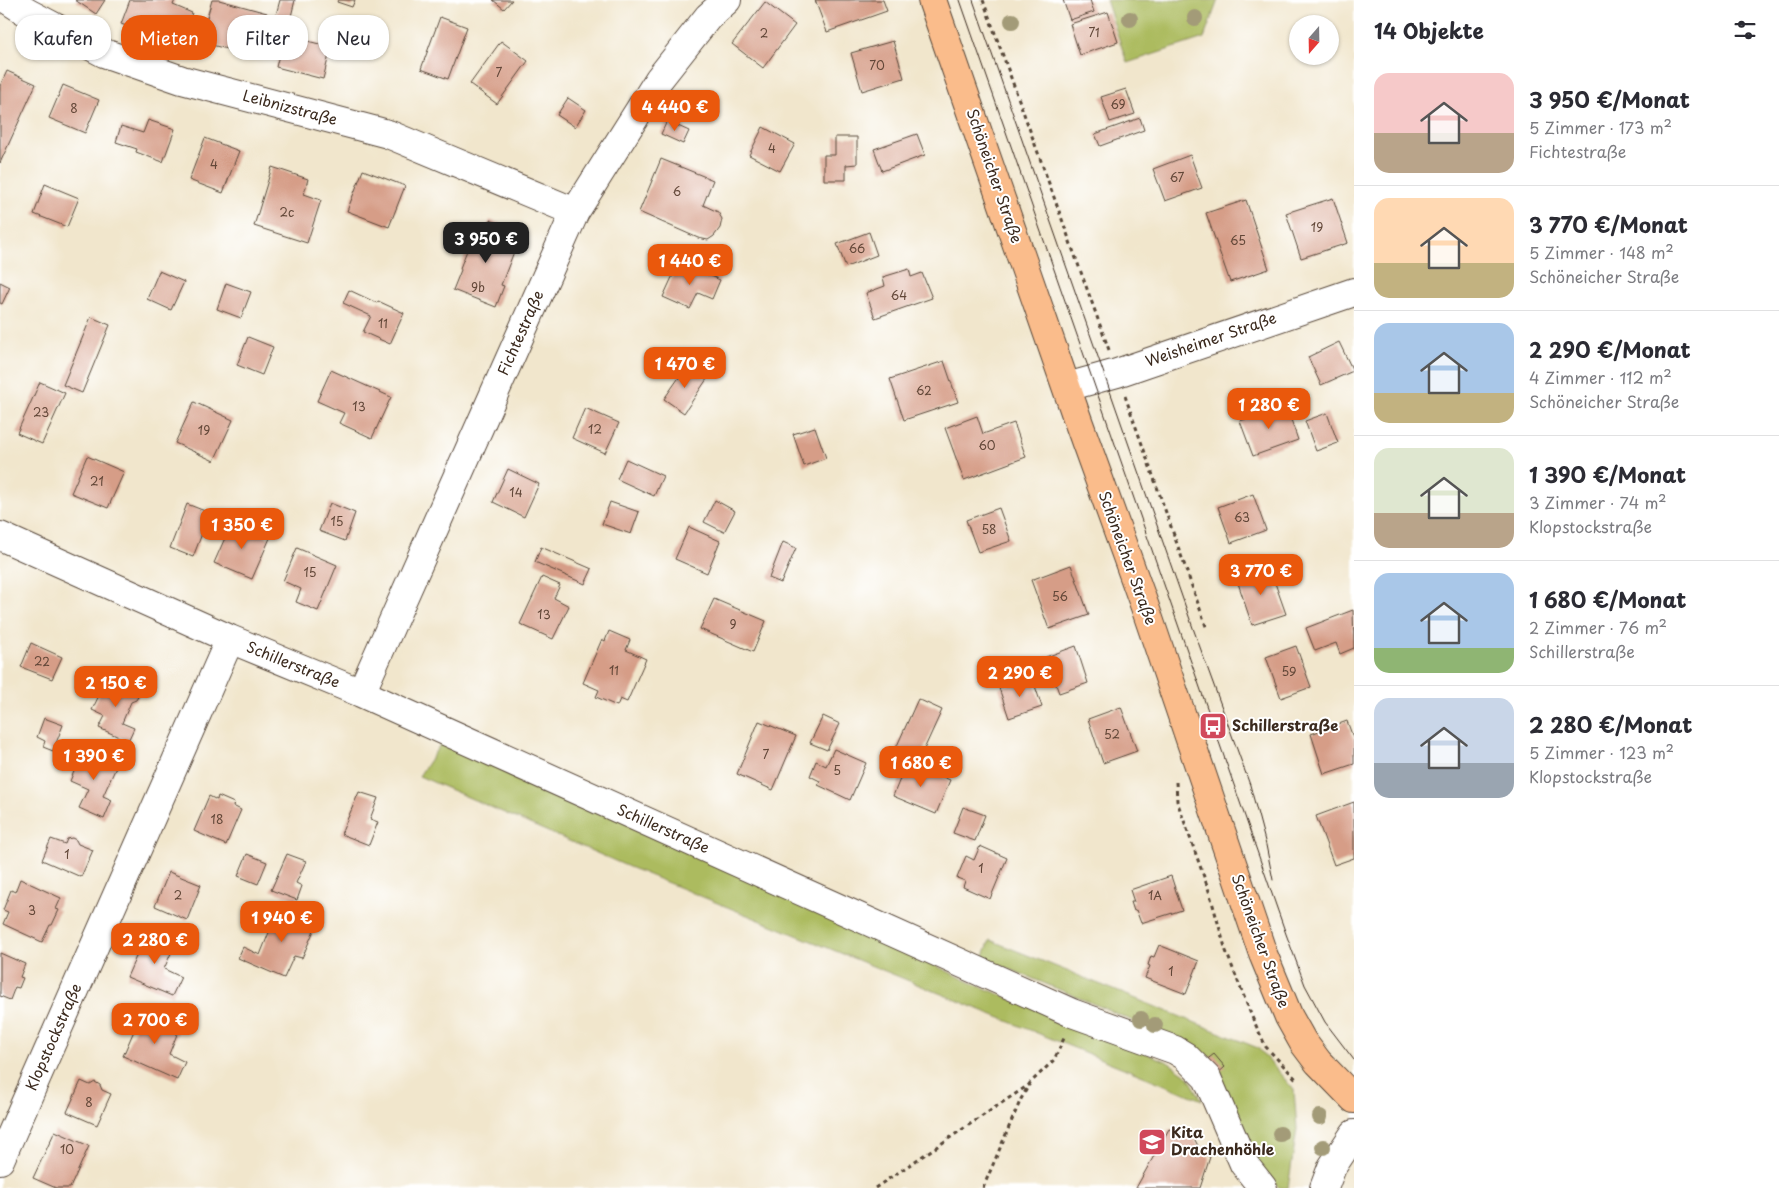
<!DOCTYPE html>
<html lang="de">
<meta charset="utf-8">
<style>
:root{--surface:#fff;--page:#f2f2f3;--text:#2b2b33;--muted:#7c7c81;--line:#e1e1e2;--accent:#ea580c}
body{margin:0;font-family:"Playpen Sans",sans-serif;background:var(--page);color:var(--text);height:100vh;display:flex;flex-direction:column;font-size:19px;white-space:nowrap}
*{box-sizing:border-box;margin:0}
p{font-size:16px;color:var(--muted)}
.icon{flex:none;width:28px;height:28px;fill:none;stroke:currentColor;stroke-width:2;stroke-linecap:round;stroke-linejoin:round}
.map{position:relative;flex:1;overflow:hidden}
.drawer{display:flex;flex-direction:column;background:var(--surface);width:425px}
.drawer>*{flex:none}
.top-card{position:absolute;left:15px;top:15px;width:475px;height:45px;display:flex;gap:10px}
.needle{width:32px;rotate:200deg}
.fabs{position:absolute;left:1289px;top:15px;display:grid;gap:10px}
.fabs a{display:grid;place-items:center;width:50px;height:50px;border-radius:50%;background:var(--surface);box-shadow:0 1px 4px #0004;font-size:25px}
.price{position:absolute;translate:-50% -42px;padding:0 11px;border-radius:10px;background:var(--accent);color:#fff;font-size:16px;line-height:32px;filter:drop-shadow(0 1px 2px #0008)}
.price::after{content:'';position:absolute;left:50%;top:30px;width:15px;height:11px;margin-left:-8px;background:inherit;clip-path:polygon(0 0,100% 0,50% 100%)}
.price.selected{background:#222;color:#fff}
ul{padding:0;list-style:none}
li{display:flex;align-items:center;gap:15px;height:125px;padding:0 20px}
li+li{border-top:1px solid var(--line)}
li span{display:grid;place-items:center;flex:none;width:140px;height:100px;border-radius:15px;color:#555}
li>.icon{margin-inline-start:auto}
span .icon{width:60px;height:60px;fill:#fffc;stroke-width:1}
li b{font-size:21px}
h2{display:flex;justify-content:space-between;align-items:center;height:60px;padding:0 20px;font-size:21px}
.chip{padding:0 18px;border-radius:20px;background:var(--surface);box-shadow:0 1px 4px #0004;font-size:18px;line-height:45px}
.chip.selected{background:var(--accent);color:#fff}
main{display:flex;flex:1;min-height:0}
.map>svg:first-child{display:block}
.green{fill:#acbb5e;stroke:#74723e}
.building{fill:#d69d87}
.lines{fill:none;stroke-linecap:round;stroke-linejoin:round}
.minor-casing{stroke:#564638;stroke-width:30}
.major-casing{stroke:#564638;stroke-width:30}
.path{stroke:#564638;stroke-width:3;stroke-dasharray:4 4;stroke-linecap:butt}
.minor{stroke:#fff;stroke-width:28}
.major{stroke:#fabc8b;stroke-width:28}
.tram{stroke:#3b2a1e;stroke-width:1}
.tree{fill:#a39b78}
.labels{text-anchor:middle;stroke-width:4;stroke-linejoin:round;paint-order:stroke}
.number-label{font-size:12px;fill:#624738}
.street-label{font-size:15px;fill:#3b2a1e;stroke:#fff}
.poi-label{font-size:15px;font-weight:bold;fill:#3b2a1e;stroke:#fff;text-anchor:start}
</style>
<main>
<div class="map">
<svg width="1354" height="1188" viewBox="0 0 1354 1188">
<rect width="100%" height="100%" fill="#fff"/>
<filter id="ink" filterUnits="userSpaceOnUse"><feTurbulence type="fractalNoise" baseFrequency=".02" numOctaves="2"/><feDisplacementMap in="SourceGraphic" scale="10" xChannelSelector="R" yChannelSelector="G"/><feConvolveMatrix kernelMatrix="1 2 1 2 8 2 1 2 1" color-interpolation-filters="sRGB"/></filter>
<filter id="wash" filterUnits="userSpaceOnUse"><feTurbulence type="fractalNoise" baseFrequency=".0096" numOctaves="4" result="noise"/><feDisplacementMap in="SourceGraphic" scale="20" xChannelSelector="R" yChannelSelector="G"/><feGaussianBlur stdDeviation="1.12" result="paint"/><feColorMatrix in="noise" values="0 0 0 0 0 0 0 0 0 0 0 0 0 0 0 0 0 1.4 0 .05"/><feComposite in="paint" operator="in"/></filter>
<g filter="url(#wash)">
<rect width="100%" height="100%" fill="#f1e6cc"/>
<path class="green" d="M 1106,0 L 1218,0 L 1204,38 L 1127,63 Z
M 444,739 L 640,825 L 974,984 L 1166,1061 L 1188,1076 L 1202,1100 L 629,867 L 419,776 Z
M 990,940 L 1258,1048 L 1294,1090 L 1297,1129 L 1288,1188 L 1280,1188 L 1265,1178 L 1195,1049 L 1106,1009 L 983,958 Z"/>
<g id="blocks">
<path class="building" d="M 75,0 L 105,0 L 96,14 Z
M 130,0 L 175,0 L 173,5 L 192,13 L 181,41 L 162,33 L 160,39 L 121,24 Z
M 212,0 L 219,0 L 267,13 L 257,52 L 236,47 L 235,51 L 200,42 Z
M 280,0 L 295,0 L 288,29 L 273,26 Z
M 338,0 L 355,0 L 352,7 L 337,2 Z
M 493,0 L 512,0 L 504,9 Z
M 815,0 L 883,0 L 887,11 L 827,32 Z
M 1063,0 L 1090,0 L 1094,12 L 1070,20 Z
M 765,2 L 795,25 L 763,68 L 732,44 Z
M 1108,12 L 1118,42 L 1080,55 L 1070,24 Z
M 440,17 L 467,27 L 448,79 L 421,69 Z
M 284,35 L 331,47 L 323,79 L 276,67 Z
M 501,41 L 528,61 L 497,104 L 470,84 Z
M 893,41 L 904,78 L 862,91 L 851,53 Z
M 7,71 L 36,84 L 0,163 L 0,86 Z
M 63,85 L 99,100 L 85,133 L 49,118 Z
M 1126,89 L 1135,114 L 1110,122 L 1101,97 Z
M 568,98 L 586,110 L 575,127 L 557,115 Z
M 1140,118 L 1144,130 L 1100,146 L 1095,134 Z
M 148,120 L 175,129 L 163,162 L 136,152 L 137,149 L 116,142 L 121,126 L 143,133 Z
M 667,121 L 689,131 L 683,144 L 661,134 Z
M 763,127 L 795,144 L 780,171 L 749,155 Z
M 917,134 L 925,155 L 882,171 L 874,149 Z
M 835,137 L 857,137 L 857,164 L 846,165 L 846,180 L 824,180 L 824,155 L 835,155 Z
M 205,138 L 239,151 L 223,193 L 189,180 Z
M 1190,155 L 1202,188 L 1165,201 L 1153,169 Z
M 661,159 L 713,180 L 703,205 L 718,212 L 722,219 L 720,228 L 714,236 L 708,240 L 698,238 L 639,212 Z
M 272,167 L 308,179 L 304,194 L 321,200 L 307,243 L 254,226 Z
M 363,170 L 405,186 L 389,227 L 347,211 Z
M 45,184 L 79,198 L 67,227 L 34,214 Z
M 1333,198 L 1348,243 L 1301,258 L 1286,213 Z
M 1246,200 L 1269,269 L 1230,282 L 1206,213 Z
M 490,220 L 512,228 L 508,240 L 517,244 L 501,285 L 504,286 L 496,307 L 453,290 L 461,270 L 460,268 L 476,228 L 486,232 Z
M 869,232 L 877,255 L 846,267 L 837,244 Z
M 679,262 L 720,280 L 712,299 L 698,293 L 690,309 L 663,297 Z
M 909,269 L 911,277 L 922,273 L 932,298 L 875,318 L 866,293 L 885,286 L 883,277 Z
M 159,271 L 184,282 L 171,310 L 147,299 Z
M 0,282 L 10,287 L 2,304 L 0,303 Z
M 226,283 L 251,292 L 241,318 L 217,309 Z
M 349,290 L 377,303 L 378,301 L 404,313 L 390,344 L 363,332 L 371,316 L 343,303 Z
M 91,317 L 110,325 L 82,393 L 63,385 Z
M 248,337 L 273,347 L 262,375 L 237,365 Z
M 1339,342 L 1353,371 L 1321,385 L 1308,357 Z
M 944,361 L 958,402 L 904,420 L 890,379 Z
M 687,366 L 707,379 L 684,413 L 664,399 Z
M 331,370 L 391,397 L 372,438 L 339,423 L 344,413 L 317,401 Z
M 40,382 L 65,393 L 42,444 L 17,433 Z
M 194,402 L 233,420 L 214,461 L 175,443 Z
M 1286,405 L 1298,440 L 1253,456 L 1240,421 Z
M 585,408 L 619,423 L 605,453 L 572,438 Z
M 1327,413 L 1338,443 L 1316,451 L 1305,421 Z
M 977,416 L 983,434 L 1014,423 L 1026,457 L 964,480 L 945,428 Z
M 815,427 L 826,458 L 804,466 L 793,434 Z
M 87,456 L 124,472 L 108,508 L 71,493 Z
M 626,459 L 663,476 L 654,496 L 617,479 Z
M 508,469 L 539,484 L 524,517 L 493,502 Z
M 1253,494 L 1266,530 L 1231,543 L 1218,507 Z
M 715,500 L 735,511 L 724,532 L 704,522 Z
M 610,502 L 639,512 L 631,534 L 602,524 Z
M 330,503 L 355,513 L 345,541 L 319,531 Z
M 187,504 L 210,513 L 193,557 L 170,548 Z
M 999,508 L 1011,541 L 978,552 L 966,520 Z
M 232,522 L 270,538 L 252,579 L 214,563 Z
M 689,527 L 720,541 L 707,573 L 675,559 Z
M 783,542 L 796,548 L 781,583 L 769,578 Z
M 541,547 L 592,569 L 585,584 L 535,562 Z
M 297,548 L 337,565 L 318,611 L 296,602 L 301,589 L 283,581 Z
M 1071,565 L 1089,615 L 1049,629 L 1031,580 Z
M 1269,566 L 1286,614 L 1252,625 L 1236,577 Z
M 542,577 L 560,585 L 554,598 L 569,606 L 553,639 L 520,624 Z
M 714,599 L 766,621 L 753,652 L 700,629 Z
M 1353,610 L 1354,648 L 1340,654 L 1336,643 L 1315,651 L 1306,628 Z
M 609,631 L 630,640 L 626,650 L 646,659 L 627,702 L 620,699 L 617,706 L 596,697 L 599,690 L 583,683 L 602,639 L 605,641 Z
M 31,643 L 62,657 L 52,679 L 21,667 Z
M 1076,646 L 1088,683 L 1059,693 L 1046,657 Z
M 1296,646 L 1311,687 L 1281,698 L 1266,657 Z
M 1032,677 L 1042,707 L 1009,718 L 999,688 Z
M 107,679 L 126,688 L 131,686 L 136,688 L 139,695 L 136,700 L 131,702 L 122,723 L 134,728 L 128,741 L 99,728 L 105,716 L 92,710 Z
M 918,699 L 942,710 L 920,758 L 896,748 Z
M 1121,707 L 1137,751 L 1103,763 L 1088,719 Z
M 823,716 L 840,724 L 827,750 L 810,743 Z
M 44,718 L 63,725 L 53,751 L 43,747 L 45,741 L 37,737 Z
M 759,721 L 796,736 L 773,790 L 737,774 Z
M 1347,721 L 1354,740 L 1354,764 L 1324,774 L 1311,734 Z
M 84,748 L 118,763 L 103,796 L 112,800 L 104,819 L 79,808 L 88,789 L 70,781 Z
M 834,749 L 866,763 L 850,800 L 818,785 L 820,781 L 810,776 L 816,761 L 826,766 Z
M 907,762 L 950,780 L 936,814 L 893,796 Z
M 359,792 L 378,798 L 370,819 L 378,822 L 369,845 L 341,834 Z
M 209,796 L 217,800 L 218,796 L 234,803 L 233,806 L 241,810 L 226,845 L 194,831 Z
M 1354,802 L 1354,858 L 1334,865 L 1316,816 Z
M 963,807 L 985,815 L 975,841 L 953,833 Z
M 72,838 L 76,840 L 78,844 L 93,850 L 81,877 L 42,860 L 51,839 L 65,844 L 67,839 Z
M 980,846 L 1007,858 L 990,899 L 963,887 L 965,881 L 957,878 L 966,856 L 974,860 Z
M 247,854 L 267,862 L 258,884 L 238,876 Z
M 287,854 L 306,861 L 296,883 L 302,886 L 297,900 L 271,890 Z
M 169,872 L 201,885 L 187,920 L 155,906 Z
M 1171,876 L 1182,910 L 1141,923 L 1136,910 L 1134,911 L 1131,902 L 1134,902 L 1130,890 Z
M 20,879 L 61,898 L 56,909 L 59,910 L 52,925 L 50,925 L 42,942 L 3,924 L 8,912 L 3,910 L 11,890 L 15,892 Z
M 280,905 L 305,916 L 302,923 L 315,928 L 302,958 L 294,956 L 284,978 L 238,958 L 243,947 L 260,955 Z
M 147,932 L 175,944 L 164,969 L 181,977 L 172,996 L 127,977 Z
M 1159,945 L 1199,961 L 1186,994 L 1145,978 L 1150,966 L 1148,965 L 1151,956 L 1154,957 Z
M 0,953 L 25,964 L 20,977 L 23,978 L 19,988 L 15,987 L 10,1000 L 0,996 Z
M 143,1010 L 180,1027 L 169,1054 L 185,1062 L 177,1080 L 123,1056 Z
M 1214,1054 L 1225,1067 L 1217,1074 L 1205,1061 Z
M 81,1081 L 90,1085 L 95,1082 L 100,1085 L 102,1090 L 111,1094 L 97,1125 L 67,1112 Z
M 1169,1129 L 1194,1138 L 1201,1152 L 1210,1157 L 1200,1188 L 1136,1188 Z
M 55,1131 L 89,1146 L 70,1188 L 56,1188 L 33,1178 Z"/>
</g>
</g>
<g filter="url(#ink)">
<use href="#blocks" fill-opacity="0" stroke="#564638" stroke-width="1"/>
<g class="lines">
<defs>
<path id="minor" d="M 8,0 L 28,13 L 104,53 L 182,80 L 388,134 L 575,212
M 1067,387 L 1117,373 L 1354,292
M 0,536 L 230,639 L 361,693 L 1072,1013 L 1175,1050 L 1185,1056 L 1207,1078 L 1244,1164 L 1263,1188
M 361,693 L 575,212 L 659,79 L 708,17 L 727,0
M 0,1160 L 230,639
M 1324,1188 L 1332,1167 L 1354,1134"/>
<path id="major" d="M 932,0 L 1077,418 L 1145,607 L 1263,954 L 1289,1017 L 1303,1042 L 1318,1062 L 1354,1099"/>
</defs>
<use href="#minor" class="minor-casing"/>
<use href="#major" class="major-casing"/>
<path class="path" d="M 983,0 L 1109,350
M 1125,396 L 1207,629
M 1176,782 L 1177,801 L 1209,891 L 1226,951 L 1252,1017 L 1266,1047 L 1297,1080
M 875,1188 L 1030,1084
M 983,1188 L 1021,1099 L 1030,1083 L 1054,1060 L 1065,1036"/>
<use href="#minor" class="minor"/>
<use href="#major" class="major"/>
<path class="tram" d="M 960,0 L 1286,934 L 1305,985 L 1325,1022 L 1354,1060
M 973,0 L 1193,628 L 1250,785 L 1266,845 L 1273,880"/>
</g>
<g class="tree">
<circle cx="1195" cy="18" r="8"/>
<circle cx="1130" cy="19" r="8"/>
<circle cx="1012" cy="21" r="8"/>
<circle cx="1141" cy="1019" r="8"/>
<circle cx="1155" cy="1025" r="8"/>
<circle cx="1320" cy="1117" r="8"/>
<circle cx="1280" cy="1134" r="8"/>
<circle cx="1323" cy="1147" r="8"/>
</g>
</g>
<defs>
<symbol id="bus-square" viewBox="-11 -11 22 22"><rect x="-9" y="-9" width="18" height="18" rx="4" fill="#d1495b" stroke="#fff"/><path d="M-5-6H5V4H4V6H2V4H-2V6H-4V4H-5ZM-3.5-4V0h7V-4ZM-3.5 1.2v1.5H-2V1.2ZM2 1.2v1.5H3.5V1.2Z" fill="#fff"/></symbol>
<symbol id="school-square" viewBox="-11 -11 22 22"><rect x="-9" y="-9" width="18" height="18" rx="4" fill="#d1495b" stroke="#fff"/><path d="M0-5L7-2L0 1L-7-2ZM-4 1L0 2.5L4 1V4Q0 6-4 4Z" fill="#fff"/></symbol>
</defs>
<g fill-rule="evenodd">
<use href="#bus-square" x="1197" y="710" width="32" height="32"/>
<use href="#school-square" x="1136" y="1126" width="32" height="32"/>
</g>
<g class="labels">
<g class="number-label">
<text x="1094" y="37">71</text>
<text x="764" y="38">2</text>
<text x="877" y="70">70</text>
<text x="499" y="77">7</text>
<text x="1118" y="109">69</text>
<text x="74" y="113">8</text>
<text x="772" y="153">4</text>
<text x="214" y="169">4</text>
<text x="1177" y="182">67</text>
<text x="677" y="196">6</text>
<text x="287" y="217">2c</text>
<text x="1317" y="232">19</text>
<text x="1238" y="245">65</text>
<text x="857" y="253">66</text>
<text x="478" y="292">9b</text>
<text x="899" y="300">64</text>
<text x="383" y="328">11</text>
<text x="924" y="395">62</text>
<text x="359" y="411">13</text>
<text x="41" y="417">23</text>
<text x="595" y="434">12</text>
<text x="204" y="435">19</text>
<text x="987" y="450">60</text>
<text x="97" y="486">21</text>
<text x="516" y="497">14</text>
<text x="1242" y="522">63</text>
<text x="337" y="526">15</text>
<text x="989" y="534">58</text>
<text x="310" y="577">15</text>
<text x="1060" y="601">56</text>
<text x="544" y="619">13</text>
<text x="733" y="629">9</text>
<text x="42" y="666">22</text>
<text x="614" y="675">11</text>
<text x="1289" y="676">59</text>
<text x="1112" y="739">52</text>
<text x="766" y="759">7</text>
<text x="837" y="775">5</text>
<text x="217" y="824">18</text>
<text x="67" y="859">1</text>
<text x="981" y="873">1</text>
<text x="178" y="900">2</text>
<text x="1155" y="900">1A</text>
<text x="32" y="915">3</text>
<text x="1171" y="976">1</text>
<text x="89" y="1107">8</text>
<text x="67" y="1154">10</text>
</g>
<g class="street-label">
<text transform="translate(290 108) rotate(15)" y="5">Leibnizstraße</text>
<text transform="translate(994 176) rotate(71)" y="5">Schöneicher Straße</text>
<text transform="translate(521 333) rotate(-66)" y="5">Fichtestraße</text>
<text transform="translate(1211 340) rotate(-19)" y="5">Weisheimer Straße</text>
<text transform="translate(1127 558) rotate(70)" y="5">Schöneicher Straße</text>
<text transform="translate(293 665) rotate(22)" y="5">Schillerstraße</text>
<text transform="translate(663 829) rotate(24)" y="5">Schillerstraße</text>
<text transform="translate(1260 941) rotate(70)" y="5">Schöneicher Straße</text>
<text transform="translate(54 1037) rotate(-66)" y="5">Klopstockstraße</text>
</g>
<g class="poi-label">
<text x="1232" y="731">Schillerstraße</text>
<text x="1171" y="1138">Kita<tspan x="1171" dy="17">Drachenhöhle</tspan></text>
</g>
</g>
</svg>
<div class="fabs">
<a><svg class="needle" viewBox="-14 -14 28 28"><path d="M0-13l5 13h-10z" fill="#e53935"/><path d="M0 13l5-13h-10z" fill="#7c7c81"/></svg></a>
</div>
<b class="price" style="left:675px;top:132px">4 440 €</b>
<b class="price selected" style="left:486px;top:264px">3 950 €</b>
<b class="price" style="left:690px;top:286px">1 440 €</b>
<b class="price" style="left:685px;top:389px">1 470 €</b>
<b class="price" style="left:1269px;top:430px">1 280 €</b>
<b class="price" style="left:242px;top:550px">1 350 €</b>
<b class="price" style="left:1261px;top:596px">3 770 €</b>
<b class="price" style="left:1020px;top:698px">2 290 €</b>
<b class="price" style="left:116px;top:708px">2 150 €</b>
<b class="price" style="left:94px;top:781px">1 390 €</b>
<b class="price" style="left:921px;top:788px">1 680 €</b>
<b class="price" style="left:282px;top:943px">1 940 €</b>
<b class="price" style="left:155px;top:965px">2 280 €</b>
<b class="price" style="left:155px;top:1045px">2 700 €</b>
<div class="top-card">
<a class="chip">Kaufen</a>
<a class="chip selected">Mieten</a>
<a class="chip">Filter</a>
<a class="chip">Neu</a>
</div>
</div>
<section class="drawer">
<h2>14 Objekte<svg class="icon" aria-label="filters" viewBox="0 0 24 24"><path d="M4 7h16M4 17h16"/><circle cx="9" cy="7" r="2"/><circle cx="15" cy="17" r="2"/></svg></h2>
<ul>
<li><span style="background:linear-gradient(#f6c9c9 60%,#b9a48a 0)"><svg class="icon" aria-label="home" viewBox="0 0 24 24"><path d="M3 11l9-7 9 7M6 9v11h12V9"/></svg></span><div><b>3 950 €/Monat</b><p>5 Zimmer · 173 m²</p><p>Fichtestraße</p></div></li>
<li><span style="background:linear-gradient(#ffd9b3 65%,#c2b280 0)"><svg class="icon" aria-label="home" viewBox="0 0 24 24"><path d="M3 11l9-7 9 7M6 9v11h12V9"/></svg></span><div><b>3 770 €/Monat</b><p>5 Zimmer · 148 m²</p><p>Schöneicher Straße</p></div></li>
<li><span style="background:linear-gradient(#a9c7e8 70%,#c2b280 0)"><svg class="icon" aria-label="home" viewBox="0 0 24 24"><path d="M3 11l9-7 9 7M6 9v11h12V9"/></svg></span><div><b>2 290 €/Monat</b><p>4 Zimmer · 112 m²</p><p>Schöneicher Straße</p></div></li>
<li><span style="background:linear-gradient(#dfe7d0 65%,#b9a48a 0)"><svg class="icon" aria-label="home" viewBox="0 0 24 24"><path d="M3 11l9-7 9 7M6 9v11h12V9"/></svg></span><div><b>1 390 €/Monat</b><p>3 Zimmer · 74 m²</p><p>Klopstockstraße</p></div></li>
<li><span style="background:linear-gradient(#a9c7e8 75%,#8fb573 0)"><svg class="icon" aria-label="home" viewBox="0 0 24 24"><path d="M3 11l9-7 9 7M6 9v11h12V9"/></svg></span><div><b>1 680 €/Monat</b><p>2 Zimmer · 76 m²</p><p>Schillerstraße</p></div></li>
<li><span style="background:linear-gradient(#c9d6e8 65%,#9aa5b1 0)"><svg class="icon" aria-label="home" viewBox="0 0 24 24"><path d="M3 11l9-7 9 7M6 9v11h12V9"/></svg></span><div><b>2 280 €/Monat</b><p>5 Zimmer · 123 m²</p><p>Klopstockstraße</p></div></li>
</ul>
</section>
</main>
